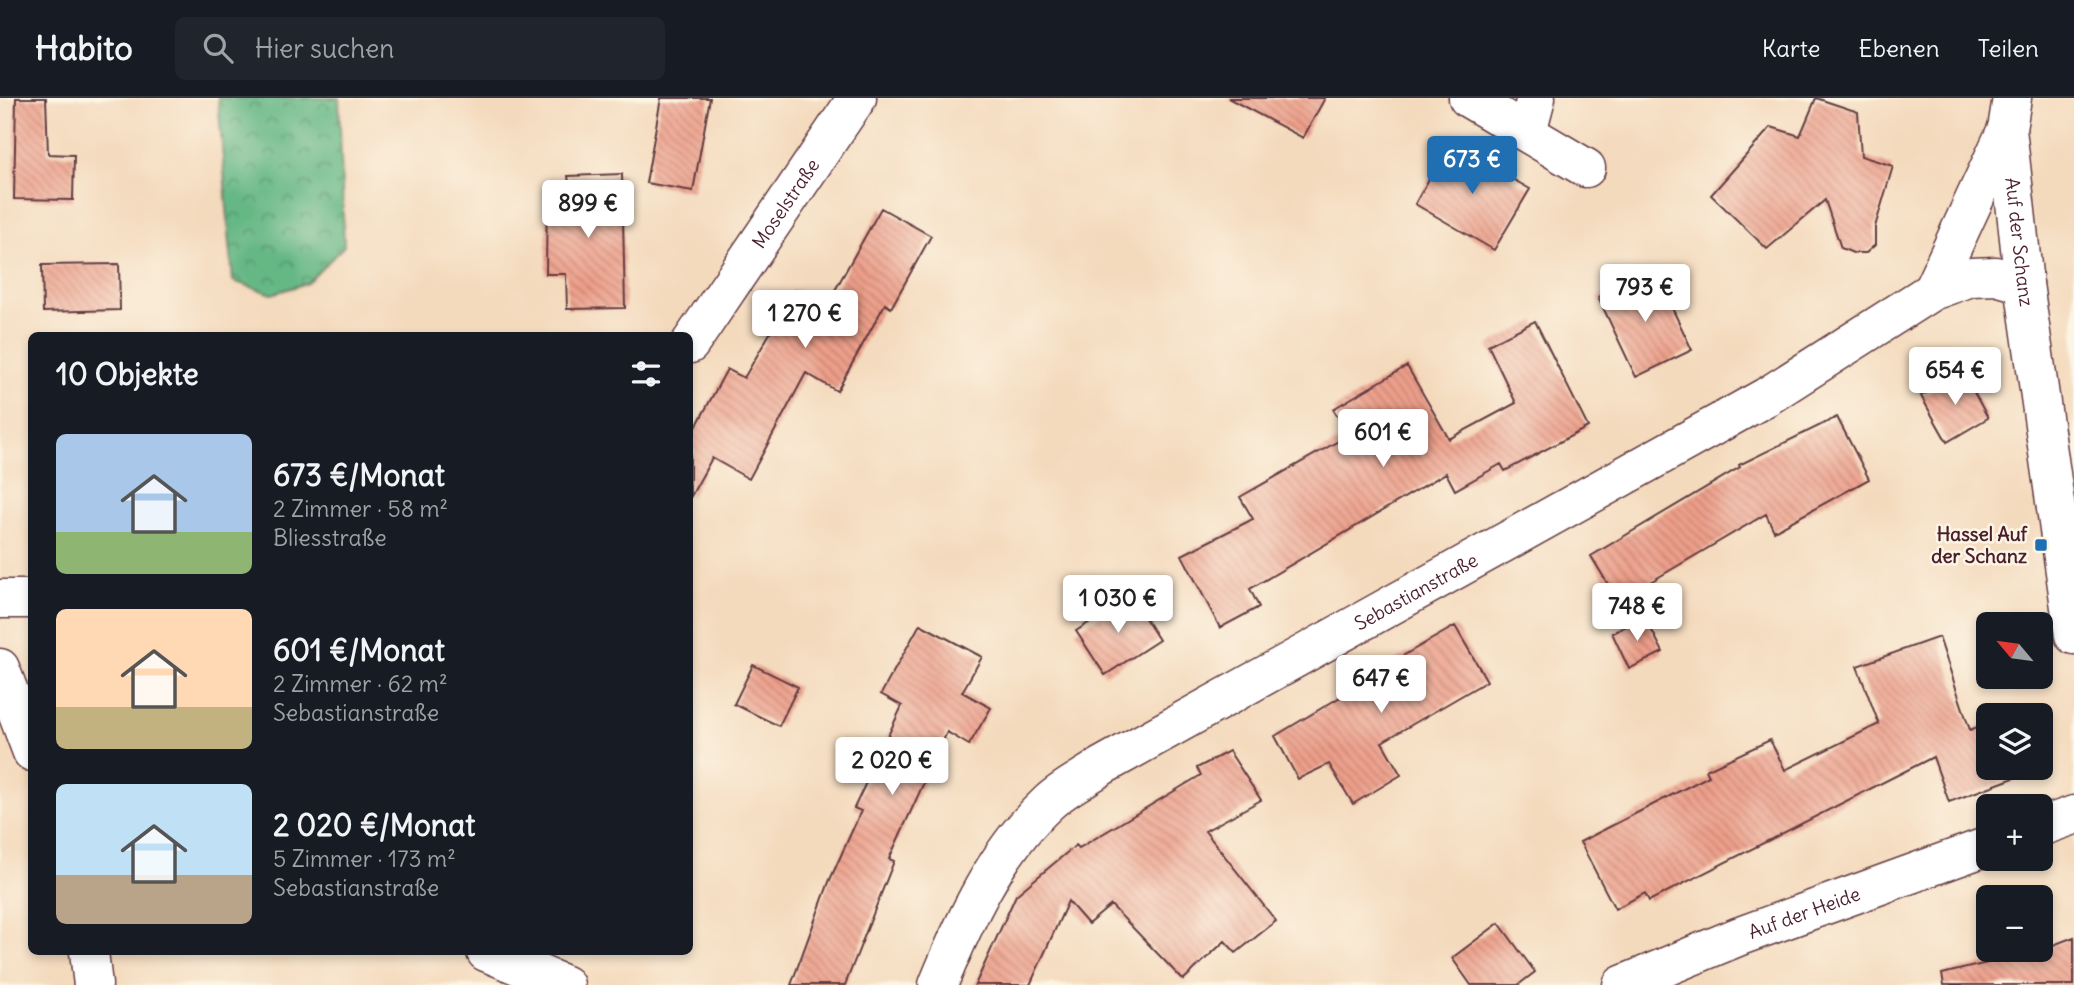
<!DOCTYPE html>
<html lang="de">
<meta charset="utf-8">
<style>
:root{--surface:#171b24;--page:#20242c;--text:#f1f3f6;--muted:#9ea1a6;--line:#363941;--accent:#1f6fb2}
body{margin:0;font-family:Delius,sans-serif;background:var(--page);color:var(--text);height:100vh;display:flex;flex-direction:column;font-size:26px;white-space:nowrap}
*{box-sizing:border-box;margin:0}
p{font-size:23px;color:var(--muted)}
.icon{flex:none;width:38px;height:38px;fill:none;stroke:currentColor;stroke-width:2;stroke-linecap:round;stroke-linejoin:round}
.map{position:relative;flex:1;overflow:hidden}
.side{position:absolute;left:28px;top:234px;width:665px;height:623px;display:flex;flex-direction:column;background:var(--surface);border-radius:10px;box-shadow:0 4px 10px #0003}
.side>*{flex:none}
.needle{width:46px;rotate:299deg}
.tools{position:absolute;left:1976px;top:514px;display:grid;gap:14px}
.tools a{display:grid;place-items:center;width:77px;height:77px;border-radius:10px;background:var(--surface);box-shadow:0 4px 10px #0003;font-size:35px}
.price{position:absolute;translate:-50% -60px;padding:0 16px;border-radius:7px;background:#fff;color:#222;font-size:23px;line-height:46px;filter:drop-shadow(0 2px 4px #0008)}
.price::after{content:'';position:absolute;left:50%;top:42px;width:21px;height:16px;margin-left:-10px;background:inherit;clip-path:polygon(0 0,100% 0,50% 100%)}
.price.current{background:var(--accent);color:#fff}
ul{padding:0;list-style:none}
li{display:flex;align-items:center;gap:21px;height:175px;padding:0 28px}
li span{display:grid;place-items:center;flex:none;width:196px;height:140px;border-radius:10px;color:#555}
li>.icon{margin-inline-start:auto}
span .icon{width:84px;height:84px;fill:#fffc;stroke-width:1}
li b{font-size:30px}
h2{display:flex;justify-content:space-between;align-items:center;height:84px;padding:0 28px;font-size:30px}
header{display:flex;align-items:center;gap:42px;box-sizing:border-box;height:98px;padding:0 35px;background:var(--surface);border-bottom:2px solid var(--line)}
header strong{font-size:33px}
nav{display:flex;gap:38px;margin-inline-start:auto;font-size:24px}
.search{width:490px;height:63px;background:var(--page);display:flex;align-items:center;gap:18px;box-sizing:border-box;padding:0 24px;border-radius:10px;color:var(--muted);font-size:26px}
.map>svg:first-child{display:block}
.forest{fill:url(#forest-crowns);stroke:#586b58;stroke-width:2}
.building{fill:url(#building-back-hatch)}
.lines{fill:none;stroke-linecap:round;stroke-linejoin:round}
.street-casing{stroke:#643b41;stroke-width:41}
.street{stroke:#fff;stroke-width:38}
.poi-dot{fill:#1f6fb2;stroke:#fcf5e5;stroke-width:2.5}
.labels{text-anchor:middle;stroke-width:5;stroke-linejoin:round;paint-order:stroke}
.street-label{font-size:19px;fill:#4a1f2b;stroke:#fcf5e5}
.poi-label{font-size:19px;font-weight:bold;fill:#4a1f2b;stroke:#fcf5e5;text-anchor:end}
</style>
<header>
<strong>Habito</strong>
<div class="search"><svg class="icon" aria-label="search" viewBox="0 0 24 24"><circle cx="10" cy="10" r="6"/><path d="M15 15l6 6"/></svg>Hier suchen</div>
<nav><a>Karte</a><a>Ebenen</a><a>Teilen</a></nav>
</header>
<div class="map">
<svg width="2074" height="887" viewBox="0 0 2074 887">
<defs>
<pattern id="forest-crowns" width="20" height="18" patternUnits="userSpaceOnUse" patternTransform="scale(1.75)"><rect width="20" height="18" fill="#65b784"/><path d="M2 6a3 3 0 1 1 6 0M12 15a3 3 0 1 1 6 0" fill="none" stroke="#55946c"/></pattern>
<pattern id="building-back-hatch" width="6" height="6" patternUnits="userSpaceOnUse" patternTransform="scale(1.75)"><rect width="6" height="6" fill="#ed9f8a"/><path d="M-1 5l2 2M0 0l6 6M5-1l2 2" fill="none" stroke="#c28171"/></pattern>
</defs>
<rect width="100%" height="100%" fill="#fcf5e5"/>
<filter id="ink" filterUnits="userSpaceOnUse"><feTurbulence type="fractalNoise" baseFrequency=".0143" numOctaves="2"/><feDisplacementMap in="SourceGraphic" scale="14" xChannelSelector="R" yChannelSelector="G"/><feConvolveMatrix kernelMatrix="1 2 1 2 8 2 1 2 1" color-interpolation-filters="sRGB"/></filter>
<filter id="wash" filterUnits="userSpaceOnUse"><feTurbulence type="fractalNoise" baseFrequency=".00686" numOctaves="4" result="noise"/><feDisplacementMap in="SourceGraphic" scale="28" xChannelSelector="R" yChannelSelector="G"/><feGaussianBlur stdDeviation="1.57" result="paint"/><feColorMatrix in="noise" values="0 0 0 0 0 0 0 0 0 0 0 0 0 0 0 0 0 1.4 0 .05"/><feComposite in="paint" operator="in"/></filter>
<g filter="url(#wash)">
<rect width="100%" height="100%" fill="#f4dabd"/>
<path class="forest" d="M 218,0 L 339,0 L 344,148 L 307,185 L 272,196 L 233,183 Z"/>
<g id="blocks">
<path class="building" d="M 16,0 L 46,0 L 48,56 L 74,57 L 73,102 L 14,101 Z
M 661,0 L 710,0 L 693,93 L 646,85 Z
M 1228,0 L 1325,0 L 1303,40 Z
M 1816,0 L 1858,14 L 1861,58 L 1893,68 L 1875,129 L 1875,147 L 1866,155 L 1853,155 L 1841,150 L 1825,102 L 1767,151 L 1711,97 L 1771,29 L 1800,38 Z
M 1449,45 L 1530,91 L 1494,152 L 1415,106 Z
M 622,76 L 625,210 L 567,211 L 566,176 L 546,176 L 547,86 L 569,85 L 568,78 Z
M 881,110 L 931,138 L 891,210 L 885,206 L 837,293 L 806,275 L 749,381 L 712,360 L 690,400 L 690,340 L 727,271 L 744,280 L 795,192 L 825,210 Z
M 119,166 L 120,212 L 43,214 L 42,167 Z
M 1654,172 L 1692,252 L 1636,279 L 1598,199 Z
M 1535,223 L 1588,329 L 1505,373 L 1501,366 L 1455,392 L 1446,375 L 1250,491 L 1259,509 L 1220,530 L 1182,457 L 1253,421 L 1240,399 L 1349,337 L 1333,311 L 1407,268 L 1449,341 L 1516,305 L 1488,247 Z
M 1963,274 L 1988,320 L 1947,344 L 1921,298 Z
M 1837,319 L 1869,381 L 1774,433 L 1766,416 L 1618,503 L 1591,458 L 1740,369 L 1739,367 Z
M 1131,498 L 1159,542 L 1105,577 L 1076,533 Z
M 1645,519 L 1663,554 L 1629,571 L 1612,535 Z
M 920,526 L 982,559 L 962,594 L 991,610 L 969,647 L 947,634 L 889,761 L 894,763 L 845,887 L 791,887 L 829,784 L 861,713 L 854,710 L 902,608 L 881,596 Z
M 1455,528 L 1487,583 L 1382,644 L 1401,677 L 1353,706 L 1329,666 L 1298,681 L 1275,638 L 1387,571 L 1385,568 Z
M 1939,539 L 1970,632 L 1988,625 L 1988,670 L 2041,670 L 1949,704 L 1933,659 L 1649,803 L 1645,795 L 1615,811 L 1580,744 L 1709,678 L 1706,672 L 1770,642 L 1785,672 L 1879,626 L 1857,568 Z
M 753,567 L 798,589 L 779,628 L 734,606 Z
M 1229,653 L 1261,702 L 1205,733 L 1276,823 L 1236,855 L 1225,843 L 1183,882 L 1111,807 L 1088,826 L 1068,803 L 1030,887 L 975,887 L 1016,797 L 1076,747 L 1079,750 L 1201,677 L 1197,670 Z
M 1499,825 L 1535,874 L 1518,887 L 1471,887 L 1452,860 Z
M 2074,839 L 2074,887 L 1944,887 L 1942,876 L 2040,852 Z"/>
</g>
</g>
<g filter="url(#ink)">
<use href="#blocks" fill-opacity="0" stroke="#643b41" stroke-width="2"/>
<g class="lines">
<defs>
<g id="street">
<path d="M 1468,0 L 1586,70"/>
<path id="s1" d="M 2012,0 L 2007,31 L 2024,186 L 2074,537"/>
<path d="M 1527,34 L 1536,0"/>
<path d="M 1932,193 L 2007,31"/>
<path id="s2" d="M 690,246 L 857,0"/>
<path d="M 0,501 L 32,501"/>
<path d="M 0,570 L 32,654"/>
<path d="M 2040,729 L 2074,717"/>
<path d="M 89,854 L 93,887"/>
<path d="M 486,854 L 565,887"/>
<path id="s3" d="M 938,887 C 965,821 996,753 1049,704 C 1064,690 1085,680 1102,668 L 1766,299 L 1932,193 L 1971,179 L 1996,178 L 2024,186"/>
<path id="s4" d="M 1622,887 L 1740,838 L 1988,748"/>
</g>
</defs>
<use href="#street" class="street-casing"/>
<use href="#street" class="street"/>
</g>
</g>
<rect class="poi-dot" x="2034" y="440" width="14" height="14" rx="3.5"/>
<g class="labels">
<g class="street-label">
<text dy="7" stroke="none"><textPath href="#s2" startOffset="170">Moselstraße</textPath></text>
<text dy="7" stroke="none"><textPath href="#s1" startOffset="145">Auf der Schanz</textPath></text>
<text dy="7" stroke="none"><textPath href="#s3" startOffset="639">Sebastianstraße</textPath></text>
<text dy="7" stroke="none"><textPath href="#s4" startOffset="196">Auf der Heide</textPath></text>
</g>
<g class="poi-label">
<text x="2027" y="443">Hassel Auf<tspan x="2027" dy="22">der Schanz</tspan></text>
</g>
</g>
</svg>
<div class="tools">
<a><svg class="needle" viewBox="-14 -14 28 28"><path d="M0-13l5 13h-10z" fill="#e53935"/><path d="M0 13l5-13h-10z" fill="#9ea1a6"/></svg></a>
<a><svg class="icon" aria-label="layers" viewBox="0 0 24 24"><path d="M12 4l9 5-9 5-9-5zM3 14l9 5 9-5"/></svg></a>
<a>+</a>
<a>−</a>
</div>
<b class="price current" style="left:1472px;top:98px">673 €</b>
<b class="price" style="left:588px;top:142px">899 €</b>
<b class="price" style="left:1645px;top:226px">793 €</b>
<b class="price" style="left:805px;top:252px">1 270 €</b>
<b class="price" style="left:1955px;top:309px">654 €</b>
<b class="price" style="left:1383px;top:371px">601 €</b>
<b class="price" style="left:1118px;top:537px">1 030 €</b>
<b class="price" style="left:1637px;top:545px">748 €</b>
<b class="price" style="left:1381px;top:617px">647 €</b>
<b class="price" style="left:892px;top:699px">2 020 €</b>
<section class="side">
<h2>10 Objekte<svg class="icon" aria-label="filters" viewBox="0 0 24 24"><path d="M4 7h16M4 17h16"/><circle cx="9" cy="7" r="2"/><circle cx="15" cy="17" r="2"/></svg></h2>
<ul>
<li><span style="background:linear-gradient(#a9c7e8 70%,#8fb573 0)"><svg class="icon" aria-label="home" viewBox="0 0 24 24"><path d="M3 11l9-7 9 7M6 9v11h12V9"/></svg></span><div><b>673 €/Monat</b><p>2 Zimmer · 58 m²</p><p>Bliesstraße</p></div></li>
<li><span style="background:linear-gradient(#ffd9b3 70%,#c2b280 0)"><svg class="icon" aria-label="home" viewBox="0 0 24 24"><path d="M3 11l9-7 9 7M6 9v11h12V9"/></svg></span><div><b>601 €/Monat</b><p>2 Zimmer · 62 m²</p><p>Sebastianstraße</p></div></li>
<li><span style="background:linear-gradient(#bfe0f5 65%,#b9a48a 0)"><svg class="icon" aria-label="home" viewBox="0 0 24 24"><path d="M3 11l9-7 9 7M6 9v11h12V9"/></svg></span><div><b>2 020 €/Monat</b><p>5 Zimmer · 173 m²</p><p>Sebastianstraße</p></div></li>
</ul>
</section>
</div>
